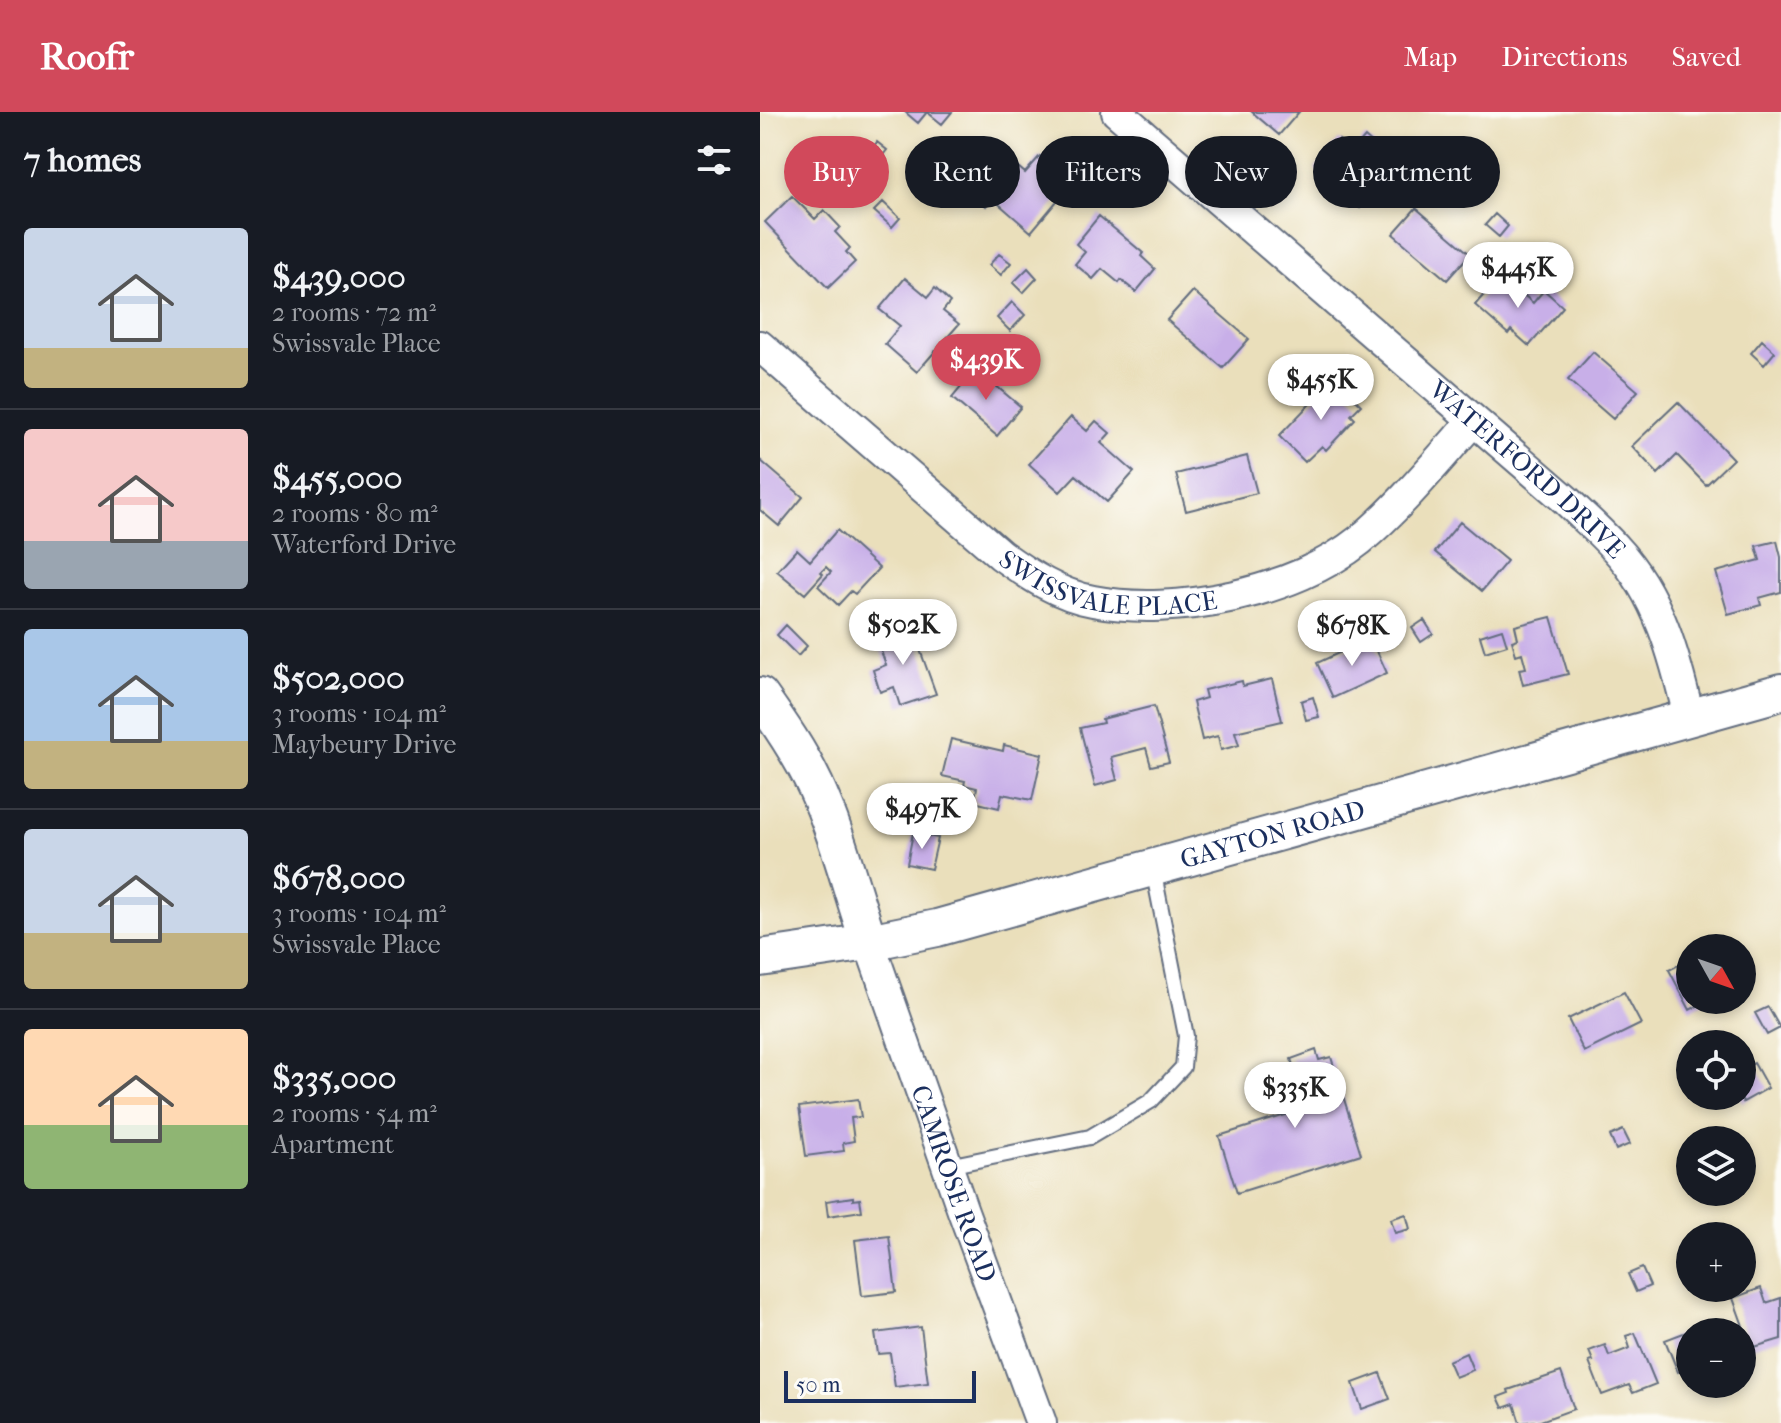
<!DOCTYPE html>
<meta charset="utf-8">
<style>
:root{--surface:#171b24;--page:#242831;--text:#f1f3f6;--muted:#9ea1a6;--line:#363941;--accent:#d1495b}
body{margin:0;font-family:"IM FELL French Canon",serif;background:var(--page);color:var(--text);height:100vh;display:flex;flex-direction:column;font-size:30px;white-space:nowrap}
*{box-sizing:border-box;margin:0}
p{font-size:26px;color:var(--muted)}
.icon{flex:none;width:44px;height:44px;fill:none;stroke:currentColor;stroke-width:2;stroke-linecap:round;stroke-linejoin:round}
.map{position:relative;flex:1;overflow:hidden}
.sheet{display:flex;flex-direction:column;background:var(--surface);width:760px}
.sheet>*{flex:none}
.top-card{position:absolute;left:24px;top:24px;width:760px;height:72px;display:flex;gap:16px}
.needle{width:52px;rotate:130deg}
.tools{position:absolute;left:916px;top:822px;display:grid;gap:16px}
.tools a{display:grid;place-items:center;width:80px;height:80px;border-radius:50%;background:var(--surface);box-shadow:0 4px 12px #0003;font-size:40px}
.scale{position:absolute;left:24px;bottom:20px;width:192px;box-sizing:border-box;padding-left:8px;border:4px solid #1b2f5e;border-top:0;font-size:22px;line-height:28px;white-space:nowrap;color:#1b2f5e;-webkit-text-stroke:6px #fdfcf7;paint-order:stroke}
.price{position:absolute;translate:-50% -68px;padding:0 18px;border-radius:28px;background:#fff;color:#222;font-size:26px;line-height:52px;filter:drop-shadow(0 2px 4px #0008)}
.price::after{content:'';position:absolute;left:50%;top:48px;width:24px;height:18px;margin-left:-12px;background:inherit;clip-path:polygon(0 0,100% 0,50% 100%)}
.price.current{background:var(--accent);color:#fff}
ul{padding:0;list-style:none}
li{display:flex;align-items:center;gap:24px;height:200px;padding:0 24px}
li+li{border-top:2px solid var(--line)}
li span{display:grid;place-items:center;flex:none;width:224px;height:160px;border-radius:8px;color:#555}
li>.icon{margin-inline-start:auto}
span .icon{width:96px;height:96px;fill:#fffc;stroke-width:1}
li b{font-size:34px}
h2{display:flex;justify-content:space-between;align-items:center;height:96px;padding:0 24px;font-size:34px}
.tag{padding:0 28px;border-radius:36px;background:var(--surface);box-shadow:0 4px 12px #0003;font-size:28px;line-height:72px}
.tag.current{background:var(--accent);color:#fff}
header{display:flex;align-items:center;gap:48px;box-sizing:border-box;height:112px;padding:0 40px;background:var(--accent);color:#fff}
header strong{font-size:38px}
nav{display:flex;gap:44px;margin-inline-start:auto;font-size:28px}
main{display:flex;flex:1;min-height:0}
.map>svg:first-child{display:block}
.building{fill:#c8afe8}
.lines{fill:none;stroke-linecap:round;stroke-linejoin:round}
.service-casing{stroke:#636d7f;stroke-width:18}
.minor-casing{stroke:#636d7f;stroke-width:34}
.tertiary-casing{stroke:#636d7f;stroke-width:40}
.service{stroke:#fff;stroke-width:14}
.minor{stroke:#fff;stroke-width:30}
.tertiary{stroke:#fff;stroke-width:36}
.labels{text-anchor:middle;stroke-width:8;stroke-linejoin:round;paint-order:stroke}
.street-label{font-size:26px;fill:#1b2f5e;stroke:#fdfcf7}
</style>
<header>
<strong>Roofr</strong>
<nav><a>Map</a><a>Directions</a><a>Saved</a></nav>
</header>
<main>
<section class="sheet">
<h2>7 homes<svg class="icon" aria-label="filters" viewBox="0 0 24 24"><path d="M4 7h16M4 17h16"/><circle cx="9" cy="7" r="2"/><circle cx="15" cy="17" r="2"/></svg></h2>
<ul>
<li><span style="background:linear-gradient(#c9d6e8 75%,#c2b280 0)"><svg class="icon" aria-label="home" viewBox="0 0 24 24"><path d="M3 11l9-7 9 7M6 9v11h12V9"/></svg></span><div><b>$439,000</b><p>2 rooms · 72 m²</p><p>Swissvale Place</p></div></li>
<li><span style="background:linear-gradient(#f6c9c9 70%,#9aa5b1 0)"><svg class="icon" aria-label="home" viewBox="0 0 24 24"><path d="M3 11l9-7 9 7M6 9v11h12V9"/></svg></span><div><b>$455,000</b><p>2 rooms · 80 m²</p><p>Waterford Drive</p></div></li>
<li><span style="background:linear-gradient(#a9c7e8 70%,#c2b280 0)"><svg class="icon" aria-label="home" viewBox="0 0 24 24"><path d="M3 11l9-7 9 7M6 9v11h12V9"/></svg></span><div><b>$502,000</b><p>3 rooms · 104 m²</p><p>Maybeury Drive</p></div></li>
<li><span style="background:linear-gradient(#c9d6e8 65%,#c2b280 0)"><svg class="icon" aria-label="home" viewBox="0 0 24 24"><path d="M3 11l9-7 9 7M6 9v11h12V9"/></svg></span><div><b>$678,000</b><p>3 rooms · 104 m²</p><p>Swissvale Place</p></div></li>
<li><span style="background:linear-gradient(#ffd9b3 60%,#8fb573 0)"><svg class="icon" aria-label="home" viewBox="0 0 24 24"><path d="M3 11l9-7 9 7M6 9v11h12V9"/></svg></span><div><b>$335,000</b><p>2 rooms · 54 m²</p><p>Apartment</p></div></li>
</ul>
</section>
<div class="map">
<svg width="1021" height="1311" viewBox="0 0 1021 1311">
<rect width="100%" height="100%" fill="#fdfcf7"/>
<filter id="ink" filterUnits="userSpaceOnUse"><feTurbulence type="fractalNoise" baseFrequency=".0125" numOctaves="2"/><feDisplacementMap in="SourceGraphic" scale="16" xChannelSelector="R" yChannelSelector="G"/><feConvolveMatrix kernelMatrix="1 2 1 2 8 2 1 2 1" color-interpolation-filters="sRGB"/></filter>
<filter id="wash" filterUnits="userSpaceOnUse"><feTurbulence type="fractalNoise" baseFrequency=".006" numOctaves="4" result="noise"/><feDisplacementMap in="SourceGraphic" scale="32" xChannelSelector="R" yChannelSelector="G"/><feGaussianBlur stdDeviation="1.8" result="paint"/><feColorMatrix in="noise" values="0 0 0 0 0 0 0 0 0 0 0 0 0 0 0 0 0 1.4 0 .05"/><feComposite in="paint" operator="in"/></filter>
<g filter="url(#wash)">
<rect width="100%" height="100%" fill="#eadfbb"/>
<g id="blocks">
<path class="building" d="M 145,0 L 192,0 L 182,12 L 167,0 L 158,11 Z
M 492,0 L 539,0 L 519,23 Z
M 605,25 L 629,46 L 617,60 L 625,67 L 600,96 L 555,57 L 579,28 L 593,39 Z
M 117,30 L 127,38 L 116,52 L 106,45 Z
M 234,34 L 265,61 L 280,44 L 312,71 L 271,120 L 232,86 L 226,94 L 201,72 Z
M 644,45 L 660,60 L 647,74 L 631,59 Z
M 32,84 L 55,107 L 64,98 L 80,115 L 75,120 L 90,136 L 86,140 L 95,150 L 68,176 L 5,110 Z
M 123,90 L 140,106 L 132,115 L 114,99 Z
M 656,96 L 710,142 L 687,168 L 633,122 Z
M 735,102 L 748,114 L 739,125 L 725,113 Z
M 339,104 L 383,141 L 381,144 L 395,157 L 376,180 L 361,168 L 359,171 L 342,157 L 333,167 L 315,152 L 325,140 L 316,132 Z
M 743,134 L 752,142 L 739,158 L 730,151 Z
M 239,142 L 251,151 L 241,163 L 229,153 Z
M 268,156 L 277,166 L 263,181 L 253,171 Z
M 741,163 L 773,191 L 784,178 L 803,195 L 769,234 L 751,218 L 748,222 L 715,193 Z
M 145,166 L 168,185 L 175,176 L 190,190 L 183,199 L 199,212 L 157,260 L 125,232 L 140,214 L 119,197 Z
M 433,179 L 489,227 L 463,256 L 407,208 Z
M 252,190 L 265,203 L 250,219 L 237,206 Z
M 1002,228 L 1015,240 L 1004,253 L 991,241 Z
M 833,240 L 878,279 L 853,307 L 808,268 Z
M 216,257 L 261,295 L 237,324 L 192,286 Z
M 574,267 L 601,293 L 591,303 L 595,307 L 566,338 L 562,334 L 545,350 L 519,324 Z
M 918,290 L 973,347 L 946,373 L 917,343 L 898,362 L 872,334 Z
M 311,305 L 327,319 L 336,309 L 350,321 L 341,331 L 374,360 L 347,390 L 316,363 L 300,380 L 269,352 Z
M 487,344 L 497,381 L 426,399 L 416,362 Z
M 0,348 L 43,385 L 19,414 L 0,398 Z
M 700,410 L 747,449 L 722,479 L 675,440 Z
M 77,418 L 119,456 L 95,482 L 91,479 L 78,493 L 58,474 L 71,460 L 66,455 L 61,460 L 63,462 L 45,482 L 17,459 L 37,437 L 50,449 Z
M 1017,429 L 1021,445 L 1021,480 L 999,486 L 1001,493 L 968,502 L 956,460 L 1000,448 L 996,434 Z
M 791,505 L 808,562 L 763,573 L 759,557 L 766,556 L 762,541 L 756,543 L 752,529 L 758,527 L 755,514 Z
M 664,508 L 673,522 L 661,530 L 652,516 Z
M 26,513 L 47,534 L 38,544 L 17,523 Z
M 151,513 L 176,582 L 140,594 L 134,575 L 120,580 L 113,558 L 126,553 L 116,525 Z
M 742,517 L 747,533 L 725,540 L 720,524 Z
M 611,526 L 627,561 L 573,586 L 557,551 Z
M 512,567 L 522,609 L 475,620 L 479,633 L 461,638 L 458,624 L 442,628 L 433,590 L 446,586 L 444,578 L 482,569 L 483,574 Z
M 553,585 L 559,605 L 546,608 L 541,589 Z
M 394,594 L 409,650 L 391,654 L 386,636 L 351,645 L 357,668 L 335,674 L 320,616 L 343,611 L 342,607 Z
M 191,627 L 243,639 L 244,633 L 282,642 L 272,688 L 242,682 L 239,696 L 214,690 L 217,676 L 204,673 L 205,669 L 182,664 Z
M 153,721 L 178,726 L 171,757 L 147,752 Z
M 930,847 L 930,888 L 942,888 L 943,891 L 930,898 L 909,858 Z
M 864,880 L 881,912 L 824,940 L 808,907 Z
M 1008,895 L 1020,916 L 1007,923 L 995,901 Z
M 556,938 L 559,948 L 571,945 L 601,1042 L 477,1081 L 459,1024 L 535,1000 L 522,960 L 534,956 L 531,947 Z
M 994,951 L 1008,976 L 983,990 L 980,984 L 982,984 L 982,957 Z
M 98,987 L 101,1005 L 91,1006 L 94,1029 L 83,1031 L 84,1039 L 46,1044 L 39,995 Z
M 863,1018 L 870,1032 L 856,1038 L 850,1024 Z
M 93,1085 L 93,1088 L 100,1087 L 102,1099 L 68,1104 L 66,1089 Z
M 646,1102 L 650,1117 L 635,1121 L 631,1107 Z
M 129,1124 L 136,1180 L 102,1184 L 95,1128 Z
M 882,1156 L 890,1174 L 876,1180 L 868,1162 Z
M 1001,1176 L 1006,1191 L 1021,1186 L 1021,1227 L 991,1236 L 973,1186 Z
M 958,1208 L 963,1220 L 930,1220 L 930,1256 L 918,1260 L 905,1228 Z
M 161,1215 L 168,1271 L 135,1275 L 130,1241 L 118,1242 L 115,1221 Z
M 875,1221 L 896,1272 L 873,1281 L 869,1273 L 842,1283 L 829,1250 L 833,1249 L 829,1239 L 845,1233 L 849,1244 L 870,1236 L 866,1224 Z
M 706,1241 L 713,1258 L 695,1265 L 688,1249 Z
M 801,1260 L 814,1297 L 775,1311 L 774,1309 L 760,1311 L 754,1292 L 743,1296 L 738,1285 L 749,1281 L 748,1278 Z
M 620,1261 L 630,1287 L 602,1297 L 593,1271 Z"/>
</g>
</g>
<g filter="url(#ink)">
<use href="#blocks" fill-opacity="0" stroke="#636d7f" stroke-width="2"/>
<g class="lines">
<defs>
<path id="service" d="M 188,1054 L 330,1025 L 391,989 L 423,955 L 426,924 L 393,757"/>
<g id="minor">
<path id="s1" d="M 357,0 L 806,388 C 822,404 840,419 855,436 C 899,483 915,545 929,605"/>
<path id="s2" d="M 0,234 L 241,443 C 269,463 299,483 333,489 C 415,505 534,481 600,428 C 642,393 677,349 713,309"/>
<path id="s3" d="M 109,830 L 203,1099 L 281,1311"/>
</g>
<g id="tertiary">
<path d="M 0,584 C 20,612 40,641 55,673 C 78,723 91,778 109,830"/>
<path id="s4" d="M 0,846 L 109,830 L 177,816 L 1021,580"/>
</g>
</defs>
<use href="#service" class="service-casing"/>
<use href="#minor" class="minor-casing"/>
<use href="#tertiary" class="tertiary-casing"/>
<use href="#service" class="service"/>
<use href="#minor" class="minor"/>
<use href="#tertiary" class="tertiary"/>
</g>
</g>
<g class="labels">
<g class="street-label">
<text dy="9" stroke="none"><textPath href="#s1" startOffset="544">WATERFORD DRIVE</textPath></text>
<text dy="9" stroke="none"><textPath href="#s2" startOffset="434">SWISSVALE PLACE</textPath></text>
<text dy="9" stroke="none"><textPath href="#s4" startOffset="528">GAYTON ROAD</textPath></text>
<text dy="9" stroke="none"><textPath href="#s3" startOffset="256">CAMROSE ROAD</textPath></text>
</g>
</g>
</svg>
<div class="tools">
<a><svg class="needle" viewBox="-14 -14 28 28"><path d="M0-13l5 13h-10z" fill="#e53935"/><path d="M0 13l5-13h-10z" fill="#9ea1a6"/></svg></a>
<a><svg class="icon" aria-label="locate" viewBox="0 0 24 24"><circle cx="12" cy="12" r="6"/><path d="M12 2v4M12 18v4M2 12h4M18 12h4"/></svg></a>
<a><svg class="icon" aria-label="layers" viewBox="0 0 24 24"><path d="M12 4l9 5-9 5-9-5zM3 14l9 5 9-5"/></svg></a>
<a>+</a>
<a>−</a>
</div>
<div class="scale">50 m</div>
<b class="price" style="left:758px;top:198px">$445K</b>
<b class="price current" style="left:226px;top:290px">$439K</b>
<b class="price" style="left:561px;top:310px">$455K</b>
<b class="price" style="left:143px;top:555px">$502K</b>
<b class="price" style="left:592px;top:556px">$678K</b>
<b class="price" style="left:162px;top:739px">$497K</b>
<b class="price" style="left:535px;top:1018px">$335K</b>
<div class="top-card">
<a class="tag current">Buy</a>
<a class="tag">Rent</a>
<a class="tag">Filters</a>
<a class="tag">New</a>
<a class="tag">Apartment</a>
</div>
</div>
</main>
